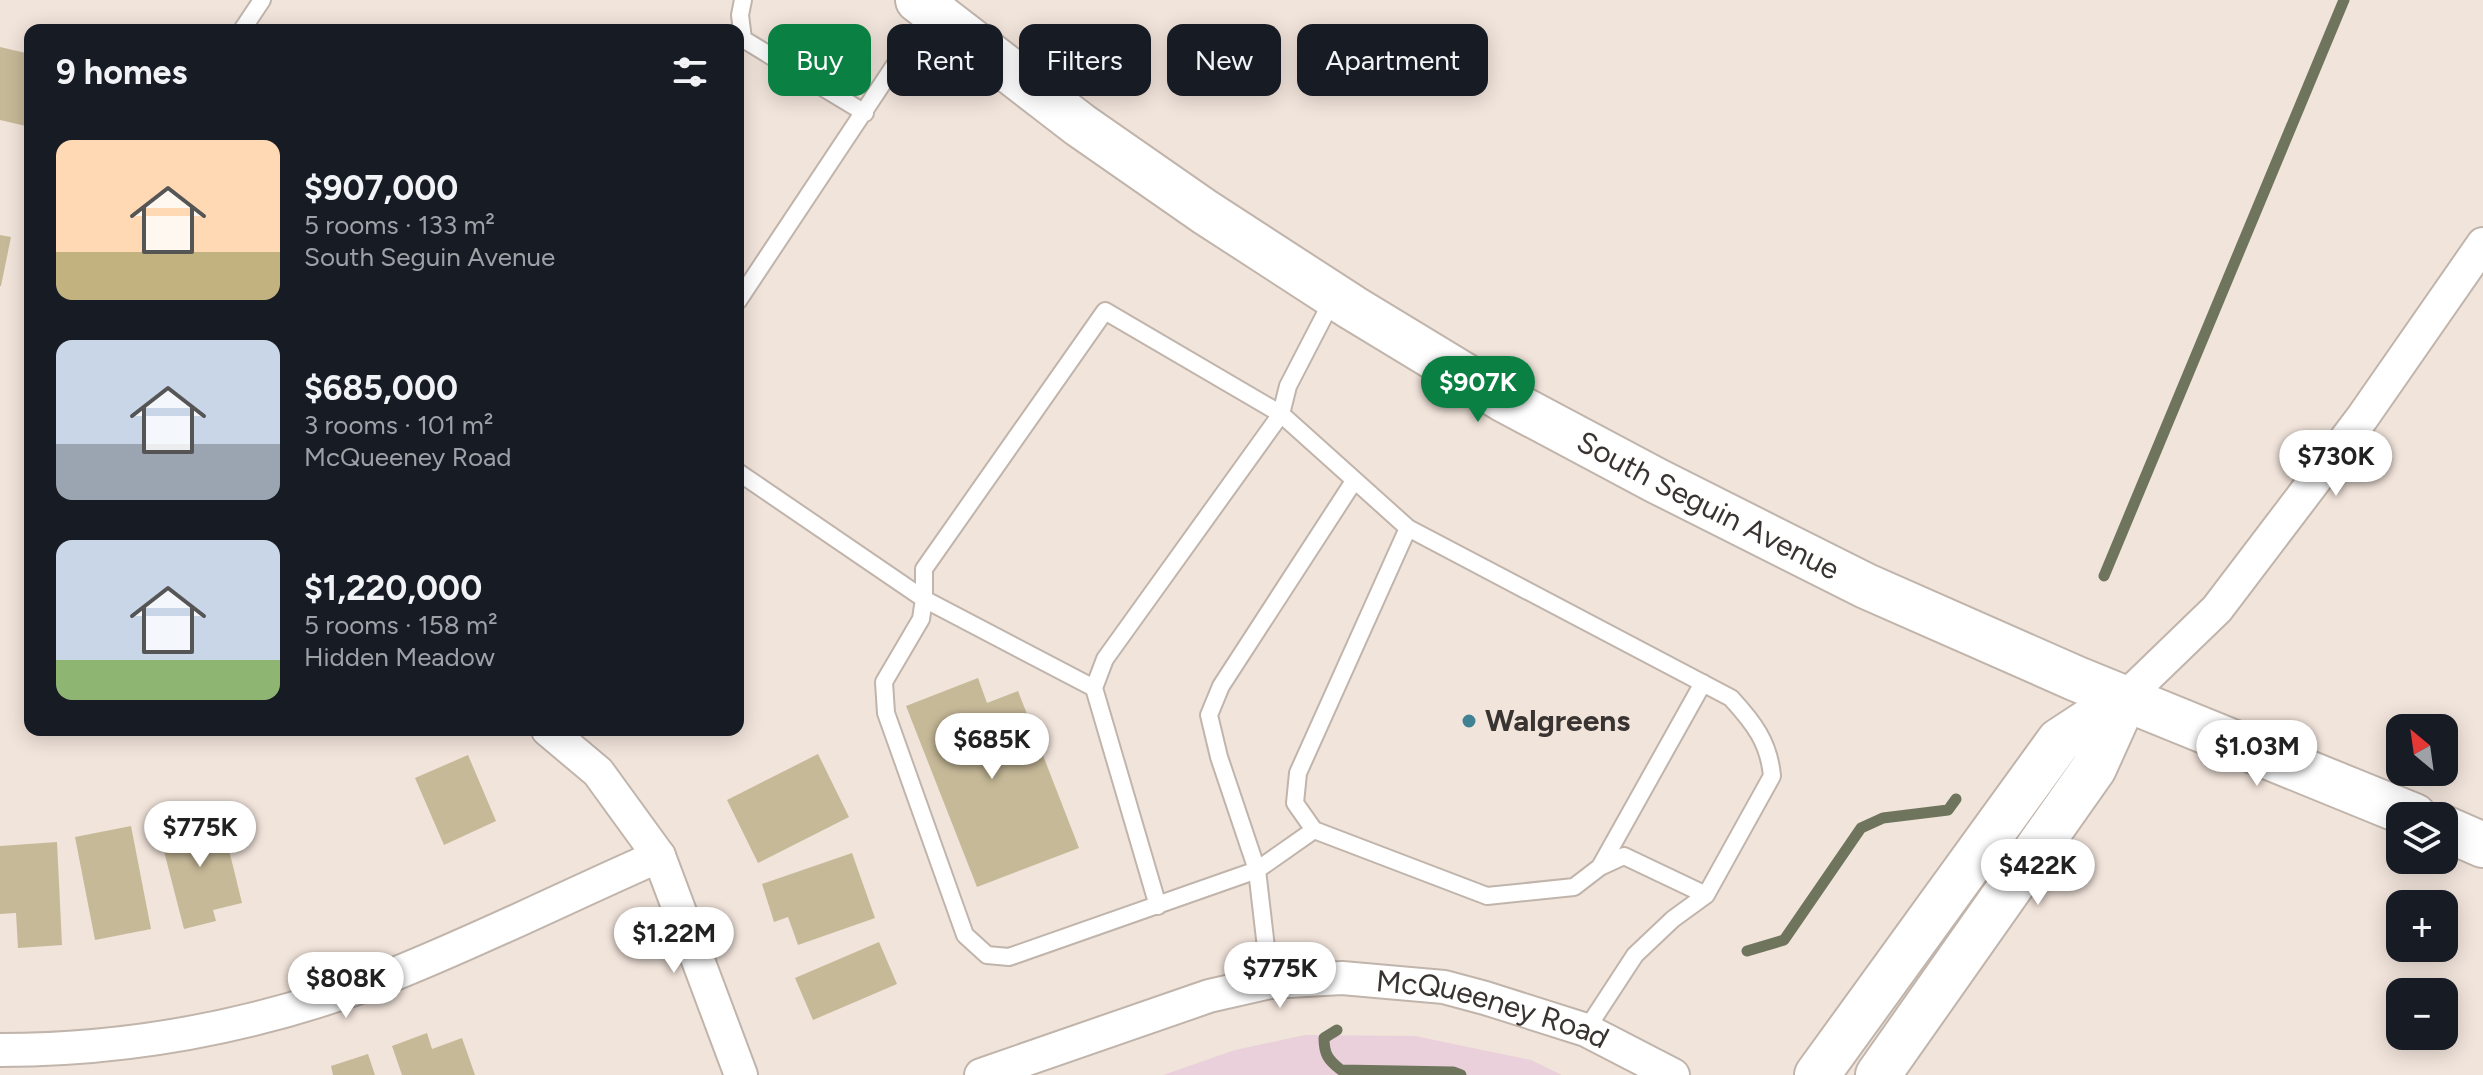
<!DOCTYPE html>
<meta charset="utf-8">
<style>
:root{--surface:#171b24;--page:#20242c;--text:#f1f3f6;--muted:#9ea1a6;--accent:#0b8043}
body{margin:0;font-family:Figtree,sans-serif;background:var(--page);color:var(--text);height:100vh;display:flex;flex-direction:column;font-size:30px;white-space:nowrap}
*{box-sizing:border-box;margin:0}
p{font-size:26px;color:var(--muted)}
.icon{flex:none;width:44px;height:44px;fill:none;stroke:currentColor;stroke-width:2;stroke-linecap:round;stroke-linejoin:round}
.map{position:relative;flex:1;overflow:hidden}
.details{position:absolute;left:24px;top:24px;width:720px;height:712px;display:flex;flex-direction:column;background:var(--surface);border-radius:16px;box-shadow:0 4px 20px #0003}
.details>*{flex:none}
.hud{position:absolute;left:768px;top:24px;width:760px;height:72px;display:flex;gap:16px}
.needle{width:52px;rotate:331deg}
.controls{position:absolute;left:2386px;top:714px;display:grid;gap:16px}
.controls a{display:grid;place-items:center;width:72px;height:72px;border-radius:16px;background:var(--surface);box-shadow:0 4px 20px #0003;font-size:40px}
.price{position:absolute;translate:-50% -68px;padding:0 18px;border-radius:28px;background:#fff;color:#222;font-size:26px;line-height:52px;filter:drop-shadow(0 2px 4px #0008)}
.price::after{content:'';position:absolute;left:50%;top:48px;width:24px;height:18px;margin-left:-12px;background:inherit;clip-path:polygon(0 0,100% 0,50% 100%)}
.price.on{background:var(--accent);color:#fff}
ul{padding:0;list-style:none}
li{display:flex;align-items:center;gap:24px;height:200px;padding:0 32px}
li span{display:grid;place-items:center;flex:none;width:224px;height:160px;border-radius:16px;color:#555}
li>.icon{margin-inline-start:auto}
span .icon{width:96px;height:96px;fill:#fffc;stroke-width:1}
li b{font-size:34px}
h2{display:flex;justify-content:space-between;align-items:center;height:96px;padding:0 32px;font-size:34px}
.pill{padding:0 28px;border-radius:16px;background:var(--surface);box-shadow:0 4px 20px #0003;font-size:28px;line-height:72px}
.pill.on{background:var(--accent);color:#fff}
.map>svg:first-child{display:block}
.green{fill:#ead0da}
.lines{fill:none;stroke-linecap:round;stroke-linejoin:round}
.stream{stroke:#6f745d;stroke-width:11}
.building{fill:#c6b998}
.lane-casing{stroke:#c0b4ab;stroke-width:20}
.street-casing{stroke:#c0b4ab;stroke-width:36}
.secondary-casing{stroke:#c0b4ab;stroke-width:48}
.lane{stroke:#fff;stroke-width:16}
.street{stroke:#fff;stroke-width:32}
.secondary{stroke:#fff;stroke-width:44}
.poi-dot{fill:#408193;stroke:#f1e4db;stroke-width:3}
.labels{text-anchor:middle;stroke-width:7;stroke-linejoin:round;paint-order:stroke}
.street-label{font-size:30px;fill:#393431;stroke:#f1e4db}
.poi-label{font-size:30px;font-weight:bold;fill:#393431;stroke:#f1e4db;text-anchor:start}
</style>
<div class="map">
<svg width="2483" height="1075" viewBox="0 0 2483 1075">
<rect width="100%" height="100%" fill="#f1e4db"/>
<path class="green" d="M 1305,1035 L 1415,1036 L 1531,1060 L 1562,1075 L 1163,1075 L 1235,1050 Z"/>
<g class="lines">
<path class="stream" d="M 2104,576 L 2344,0
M 1747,951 L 1784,940 L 1861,828 L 1883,818 L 1948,810 L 1956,799
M 1337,1030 L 1324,1038 C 1324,1054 1328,1060 1341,1070 L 1453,1072 L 1461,1075"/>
</g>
<path class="building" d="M 0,47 L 30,54 L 30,127 L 0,120 Z
M 0,235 L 11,237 L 1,286 L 0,286 Z
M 978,678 L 987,703 L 1018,691 L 1079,848 L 977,887 L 906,706 Z
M 818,754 L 849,817 L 758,863 L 727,800 Z
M 468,755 L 496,821 L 444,845 L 415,778 Z
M 220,813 L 242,903 L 213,910 L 216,921 L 184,929 L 158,828 Z
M 131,826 L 151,929 L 95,940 L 75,837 Z
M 57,842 L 62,945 L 18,948 L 16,913 L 0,914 L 0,846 Z
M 852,853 L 875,918 L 798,945 L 788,917 L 774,922 L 762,884 Z
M 879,942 L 897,984 L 813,1020 L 795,978 Z
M 427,1033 L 432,1049 L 462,1038 L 475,1075 L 402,1075 L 392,1046 Z
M 368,1054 L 375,1075 L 333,1075 L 331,1066 Z"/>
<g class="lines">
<defs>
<path id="lane" d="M 743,0 L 740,15 L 743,39 L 865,113
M 242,30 L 262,0
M 1334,297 L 1288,386 L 1281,414 L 1408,528 L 1731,698 C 1753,722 1769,742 1772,776 L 1706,895 L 1673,919 L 1635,955 L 1586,1030
M 738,301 L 930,12
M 738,472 L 924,599 L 1094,688
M 1408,528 L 1298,773 L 1295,803 L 1314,830 L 1487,896 L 1574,887 L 1600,867 L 1624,856 L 1706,895
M 1600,867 L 1703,683
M 1158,906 L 1094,688 L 1105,659 L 1281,414 L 1105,311 L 924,569 L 924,599 L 921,619 L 884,682 L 886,713 L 965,935 L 987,955 L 1009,957 L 1257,870 L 1314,830
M 1270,982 L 1257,870 L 1219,757 L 1209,715 L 1221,686 L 1354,481"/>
<g id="street">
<path d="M 2126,697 L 2217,609 L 2362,418 L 2483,244"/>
<path d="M 548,730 L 598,772 L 659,856 L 741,1075"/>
<path d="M 0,1050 C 134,1050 267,1024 392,975 C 482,939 570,895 659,856"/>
<path id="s1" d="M 981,1075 L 1209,996 L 1270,982 L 1342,978 L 1444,987 L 1485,998 L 1586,1030 L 1673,1075"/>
</g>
<g id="secondary">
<path id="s2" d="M 918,0 L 1080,125 L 1205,212 L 1353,308 L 1503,399 L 1657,481 L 1866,586 L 2077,679 L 2414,816"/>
<path d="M 2444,828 L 2483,845"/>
<path d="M 1817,1075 L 2059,741 L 2126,697"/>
<path d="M 1878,1075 L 2094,768 L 2126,697"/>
</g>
</defs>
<use href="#lane" class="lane-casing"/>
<use href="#street" class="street-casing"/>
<use href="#secondary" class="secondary-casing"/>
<use href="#lane" class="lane"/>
<use href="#street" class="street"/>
<use href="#secondary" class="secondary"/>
</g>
<circle class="poi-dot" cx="1469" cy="721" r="8"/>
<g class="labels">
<g class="street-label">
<text dy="10" stroke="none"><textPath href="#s2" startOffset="940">South Seguin Avenue</textPath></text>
<text dy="10" stroke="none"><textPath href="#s1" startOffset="530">McQueeney Road</textPath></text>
</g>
<g class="poi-label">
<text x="1485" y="731">Walgreens</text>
</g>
</g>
</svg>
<div class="controls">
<a><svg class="needle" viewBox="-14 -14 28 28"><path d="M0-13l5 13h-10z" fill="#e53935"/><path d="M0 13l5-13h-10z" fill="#9ea1a6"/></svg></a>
<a><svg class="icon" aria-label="layers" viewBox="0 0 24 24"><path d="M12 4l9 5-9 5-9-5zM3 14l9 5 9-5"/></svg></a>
<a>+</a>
<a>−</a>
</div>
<b class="price on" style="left:1478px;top:424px">$907K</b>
<b class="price" style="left:2336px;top:498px">$730K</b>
<b class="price" style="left:992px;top:781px">$685K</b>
<b class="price" style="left:2257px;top:788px">$1.03M</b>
<b class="price" style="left:200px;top:869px">$775K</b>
<b class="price" style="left:2038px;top:907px">$422K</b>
<b class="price" style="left:674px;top:975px">$1.22M</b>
<b class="price" style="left:1280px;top:1010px">$775K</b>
<b class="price" style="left:346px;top:1020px">$808K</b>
<div class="hud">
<a class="pill on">Buy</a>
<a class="pill">Rent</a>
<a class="pill">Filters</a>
<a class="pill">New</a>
<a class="pill">Apartment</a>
</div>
<section class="details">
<h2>9 homes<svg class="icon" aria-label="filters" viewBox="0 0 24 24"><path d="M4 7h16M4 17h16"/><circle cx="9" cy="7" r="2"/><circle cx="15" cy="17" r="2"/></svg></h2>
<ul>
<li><span style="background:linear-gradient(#ffd9b3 70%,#c2b280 0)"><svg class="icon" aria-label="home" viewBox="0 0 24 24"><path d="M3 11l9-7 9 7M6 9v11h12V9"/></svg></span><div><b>$907,000</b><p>5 rooms · 133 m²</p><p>South Seguin Avenue</p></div></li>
<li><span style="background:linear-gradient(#c9d6e8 65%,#9aa5b1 0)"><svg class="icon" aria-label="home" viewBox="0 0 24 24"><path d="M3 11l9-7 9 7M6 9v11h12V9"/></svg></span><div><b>$685,000</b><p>3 rooms · 101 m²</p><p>McQueeney Road</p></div></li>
<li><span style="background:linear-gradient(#c9d6e8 75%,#8fb573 0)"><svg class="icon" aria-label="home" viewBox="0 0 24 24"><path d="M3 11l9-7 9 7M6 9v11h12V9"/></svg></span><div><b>$1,220,000</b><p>5 rooms · 158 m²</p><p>Hidden Meadow</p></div></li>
</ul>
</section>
</div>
